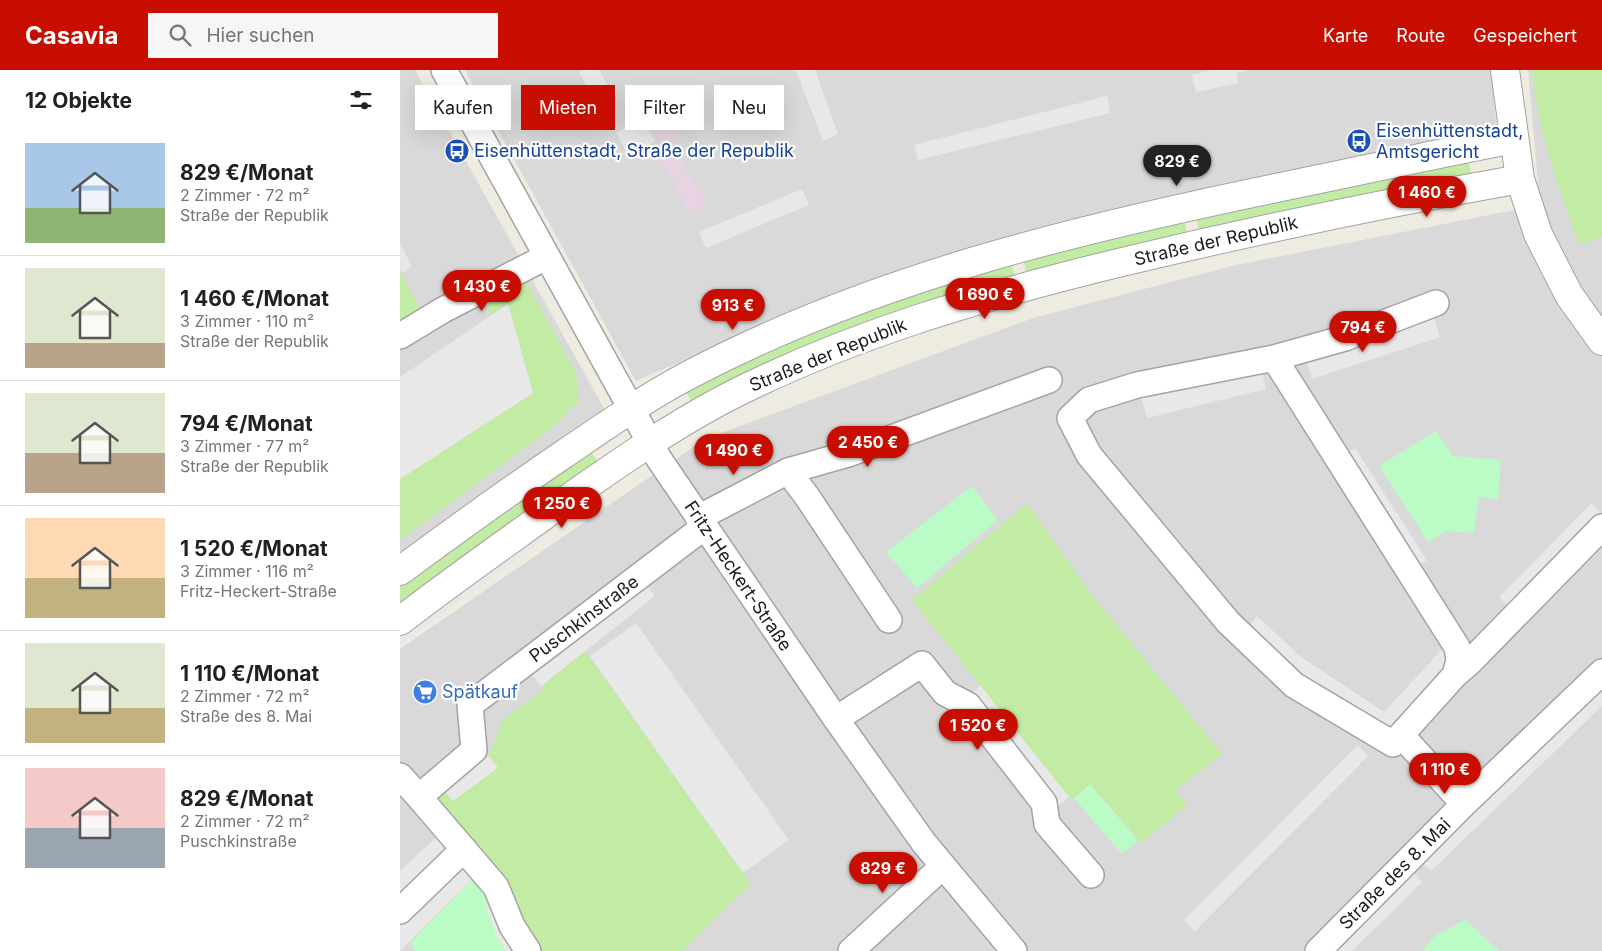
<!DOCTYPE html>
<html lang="de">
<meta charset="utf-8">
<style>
:root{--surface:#fff;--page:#f6f6f6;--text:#202124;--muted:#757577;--line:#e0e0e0;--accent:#c80e00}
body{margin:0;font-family:Inter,sans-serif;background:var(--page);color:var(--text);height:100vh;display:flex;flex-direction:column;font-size:19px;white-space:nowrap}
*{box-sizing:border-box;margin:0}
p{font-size:16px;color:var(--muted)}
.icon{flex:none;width:28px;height:28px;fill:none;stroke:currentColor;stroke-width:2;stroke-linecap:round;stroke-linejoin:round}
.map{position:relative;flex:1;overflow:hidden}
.drawer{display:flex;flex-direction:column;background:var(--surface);width:400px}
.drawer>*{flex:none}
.hud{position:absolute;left:15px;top:15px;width:475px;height:45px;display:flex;gap:10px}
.price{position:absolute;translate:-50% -42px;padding:0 11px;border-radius:18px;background:var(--accent);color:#fff;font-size:16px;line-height:32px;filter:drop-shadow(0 1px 2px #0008)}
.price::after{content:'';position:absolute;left:50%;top:30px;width:15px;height:11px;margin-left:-8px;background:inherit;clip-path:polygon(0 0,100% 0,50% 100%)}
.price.current{background:#222;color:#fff}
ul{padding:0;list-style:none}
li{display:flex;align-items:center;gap:15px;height:125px;padding:0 25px}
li+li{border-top:1px solid var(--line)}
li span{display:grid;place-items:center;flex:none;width:140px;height:100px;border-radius:0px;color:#555}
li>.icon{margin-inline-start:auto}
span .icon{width:60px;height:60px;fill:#fffc;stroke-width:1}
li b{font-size:21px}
h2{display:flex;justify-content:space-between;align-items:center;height:60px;padding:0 25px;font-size:21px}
.chip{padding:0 18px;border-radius:0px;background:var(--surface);box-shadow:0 5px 20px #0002;font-size:18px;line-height:45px}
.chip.current{background:var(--accent);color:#fff}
header{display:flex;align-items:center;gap:30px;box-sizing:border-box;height:70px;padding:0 25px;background:var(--accent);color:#fff}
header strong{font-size:24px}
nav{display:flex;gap:28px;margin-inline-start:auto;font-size:18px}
.search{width:350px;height:45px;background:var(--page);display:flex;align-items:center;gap:12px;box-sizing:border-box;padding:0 18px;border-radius:0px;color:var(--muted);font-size:19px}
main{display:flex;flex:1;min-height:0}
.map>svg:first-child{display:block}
.residential{fill:#dad9d9}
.industrial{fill:#e8d3e2}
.grass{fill:#c2eba4}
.park{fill:#bbfbc5}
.parking{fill:#e8e8e8}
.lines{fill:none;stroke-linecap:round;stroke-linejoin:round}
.minor-casing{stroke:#a3a3a3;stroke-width:28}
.tertiary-casing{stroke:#a3a3a3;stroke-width:30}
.minor{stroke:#fff;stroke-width:25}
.tertiary{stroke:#fff;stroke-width:28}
.labels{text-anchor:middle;stroke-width:4.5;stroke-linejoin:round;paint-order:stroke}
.transit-label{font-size:18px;fill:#164399;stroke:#fff;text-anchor:start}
.street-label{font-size:18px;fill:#1c1c1c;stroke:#fff}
.shop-label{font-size:18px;fill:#366cbe;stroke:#fff;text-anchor:start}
</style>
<header>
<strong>Casavia</strong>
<div class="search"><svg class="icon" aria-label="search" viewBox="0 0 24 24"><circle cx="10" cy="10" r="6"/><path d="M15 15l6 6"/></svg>Hier suchen</div>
<nav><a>Karte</a><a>Route</a><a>Gespeichert</a></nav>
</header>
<main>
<section class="drawer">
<h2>12 Objekte<svg class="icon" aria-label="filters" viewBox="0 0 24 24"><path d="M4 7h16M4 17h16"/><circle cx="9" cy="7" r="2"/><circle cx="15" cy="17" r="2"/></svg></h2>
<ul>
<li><span style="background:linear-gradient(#a9c7e8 65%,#8fb573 0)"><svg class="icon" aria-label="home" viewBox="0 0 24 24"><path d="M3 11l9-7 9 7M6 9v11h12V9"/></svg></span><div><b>829 €/Monat</b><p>2 Zimmer · 72 m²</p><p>Straße der Republik</p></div></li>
<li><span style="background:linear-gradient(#dfe7d0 75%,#b9a48a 0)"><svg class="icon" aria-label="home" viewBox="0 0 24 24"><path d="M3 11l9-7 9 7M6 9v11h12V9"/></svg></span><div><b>1 460 €/Monat</b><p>3 Zimmer · 110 m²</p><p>Straße der Republik</p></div></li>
<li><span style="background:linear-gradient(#dfe7d0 60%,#b9a48a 0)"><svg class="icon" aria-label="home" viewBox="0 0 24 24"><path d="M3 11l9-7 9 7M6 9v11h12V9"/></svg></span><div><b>794 €/Monat</b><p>3 Zimmer · 77 m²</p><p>Straße der Republik</p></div></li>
<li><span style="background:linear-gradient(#ffd9b3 60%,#c2b280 0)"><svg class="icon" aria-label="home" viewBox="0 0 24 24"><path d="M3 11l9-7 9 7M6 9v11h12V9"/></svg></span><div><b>1 520 €/Monat</b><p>3 Zimmer · 116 m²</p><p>Fritz-Heckert-Straße</p></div></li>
<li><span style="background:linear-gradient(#dfe7d0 65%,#c2b280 0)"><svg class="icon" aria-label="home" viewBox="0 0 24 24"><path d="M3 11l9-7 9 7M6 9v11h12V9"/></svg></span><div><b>1 110 €/Monat</b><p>2 Zimmer · 72 m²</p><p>Straße des 8. Mai</p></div></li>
<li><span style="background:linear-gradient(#f6c9c9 60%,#9aa5b1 0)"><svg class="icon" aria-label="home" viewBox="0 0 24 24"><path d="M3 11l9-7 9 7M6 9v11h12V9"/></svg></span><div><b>829 €/Monat</b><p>2 Zimmer · 72 m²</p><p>Puschkinstraße</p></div></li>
</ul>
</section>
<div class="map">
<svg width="1202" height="881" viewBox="0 0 1202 881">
<rect width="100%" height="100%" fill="#eeebe1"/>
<path class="residential" d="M 0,0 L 15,0 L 210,349 L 0,493 Z
M 65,0 L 1091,0 L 1097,61 L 618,165 L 437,224 L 236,311 Z
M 1128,0 L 1202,0 L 1202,881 L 0,881 L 0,579 L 305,369 L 633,248 L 836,195 L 1140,135 Z"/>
<path class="industrial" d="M 268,36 L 282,61 L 270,68 L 306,135 L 290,144 L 253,76 L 261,72 L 247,47 Z"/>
<path class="grass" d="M 1132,0 L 1202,0 L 1202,166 L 1183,174 L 1178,171 C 1158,116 1137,59 1132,0 Z
M 1068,89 L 1072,107 L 800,163 L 795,145 Z
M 784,148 L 788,166 L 627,205 L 623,188 Z
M 611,191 L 615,208 L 294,336 L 285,320 L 422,255 Z
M 0,202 L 22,241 L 0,255 Z
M 125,209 L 176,303 L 179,331 L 152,358 L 0,470 L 0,409 L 133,323 L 107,234 L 91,245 L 87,230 Z
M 188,378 L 199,393 L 0,536 L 0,513 Z
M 627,433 L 689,521 L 822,684 L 775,721 L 787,735 L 742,773 L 690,714 L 674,728 L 669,727 L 512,530 Z
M 185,581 L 351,814 L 283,881 L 128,881 L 38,733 L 44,720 L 52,731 L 97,698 L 89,686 L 102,651 L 143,620 L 141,616 Z"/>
<path class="park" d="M 1036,361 L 1053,386 L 1101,390 L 1098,429 L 1079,427 L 1074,463 L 1047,461 L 1028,472 L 979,396 Z
M 572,416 L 598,450 L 517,518 L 486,482 Z
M 690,714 L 738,770 L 722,784 L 674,728 Z
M 82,800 L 96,817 L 97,867 L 106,881 L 15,881 L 11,872 Z
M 1065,850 L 1099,881 L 1022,881 L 1036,865 Z"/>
<path class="parking" d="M 183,0 L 199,0 L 215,29 L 199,38 L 179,2 Z
M 396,0 L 415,0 L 438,64 L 423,71 Z
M 811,0 L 851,0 L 837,3 L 838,13 L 796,22 L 792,5 Z
M 707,26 L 710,43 L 518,90 L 514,75 Z
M 241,48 L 255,71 L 230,87 L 216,63 Z
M 402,119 L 409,135 L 306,178 L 299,162 Z
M 0,173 L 12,197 L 2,203 L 0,199 Z
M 108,234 L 133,323 L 0,409 L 0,307 Z
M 1033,245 L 1040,267 L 912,309 L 905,287 Z
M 861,298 L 866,319 L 747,348 L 741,327 Z
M 955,378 L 1027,490 L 1014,499 L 942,386 Z
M 1192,433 L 1202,445 L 1202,449 L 1112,541 L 1099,527 Z
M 137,464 L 141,471 L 0,575 L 0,563 Z
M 245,513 L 255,526 L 141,616 L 130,602 Z
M 857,546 L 901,587 L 984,642 L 1044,577 L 1051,590 L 992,663 L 912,620 L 845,561 Z
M 236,553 L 389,770 L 343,803 L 190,586 Z
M 1202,614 L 1202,636 L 1031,801 L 1020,791 Z
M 581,616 L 669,727 L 655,739 L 568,626 Z
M 958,675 L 968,686 L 795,861 L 784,850 Z
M 89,686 L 98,698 L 53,731 L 44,720 Z
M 46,758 L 82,800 L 0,881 L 0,801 Z
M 1011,800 L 1022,812 L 952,881 L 929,881 Z
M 101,829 L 128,881 L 106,881 L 97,867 L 86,838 Z"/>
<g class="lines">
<defs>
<path id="minor" d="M 44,0 L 259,389 L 436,649 L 524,773 L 614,881
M 0,266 L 43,240 L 146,187
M 874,288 L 945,268 L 1036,233
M 298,448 L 388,401
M 489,550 L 408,428 L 388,401 L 448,384 L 649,310
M 1055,605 L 1070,592 L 1202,457
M 436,649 L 522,594 L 545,623 L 568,635 L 644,733 L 647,754 L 691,805
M 1001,665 L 1055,605 L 1059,590 L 1057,577 L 874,288 L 737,315 L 689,330 L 670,348 L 689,385 L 828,552 L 894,615 L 993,674 L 1001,665 L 1064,734
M 0,706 L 19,727
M 0,841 L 64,779
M 128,881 L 112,856 L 96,817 L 19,727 L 74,680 L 70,635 L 304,457
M 451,881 L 542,797
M 918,881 L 1064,734 L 1202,602"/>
<path id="tertiary" d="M 1105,0 L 1120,109 L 1138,164 L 1169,225 L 1202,271
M 0,501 C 54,461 108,422 164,384 C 204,357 244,329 287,306 C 472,208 677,159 881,117 C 959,101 1036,84 1114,69
M 0,551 C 49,513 99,478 149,442 C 206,402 262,362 324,329 C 448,265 583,226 718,193 C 851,161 986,133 1120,109"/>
</defs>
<use href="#minor" class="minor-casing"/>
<use href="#tertiary" class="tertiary-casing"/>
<use href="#minor" class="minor"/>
<use href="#tertiary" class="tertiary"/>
</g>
<defs>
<symbol id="bus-disc" viewBox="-11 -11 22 22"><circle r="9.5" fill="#1a4fb4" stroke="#fff"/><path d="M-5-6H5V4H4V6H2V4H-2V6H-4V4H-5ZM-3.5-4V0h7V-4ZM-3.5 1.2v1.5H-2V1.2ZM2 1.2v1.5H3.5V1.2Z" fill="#fff"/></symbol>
<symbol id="supermarket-disc" viewBox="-11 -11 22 22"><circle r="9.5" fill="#3f7fe0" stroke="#fff"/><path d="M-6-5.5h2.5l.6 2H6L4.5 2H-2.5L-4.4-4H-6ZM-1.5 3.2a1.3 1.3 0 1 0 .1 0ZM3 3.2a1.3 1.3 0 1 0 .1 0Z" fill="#fff"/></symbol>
</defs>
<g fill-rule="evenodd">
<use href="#bus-disc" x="945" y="57" width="28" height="28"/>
<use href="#bus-disc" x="43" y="67" width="28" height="28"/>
<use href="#supermarket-disc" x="11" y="608" width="28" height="28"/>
</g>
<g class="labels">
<g class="transit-label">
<text x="976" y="67">Eisenhüttenstadt,<tspan x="976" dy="21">Amtsgericht</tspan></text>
<text x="74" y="87">Eisenhüttenstadt, Straße der Republik</text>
</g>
<g class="street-label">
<text transform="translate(816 171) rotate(-13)" y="6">Straße der Republik</text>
<text transform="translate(428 285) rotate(-22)" y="6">Straße der Republik</text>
<text transform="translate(338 506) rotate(56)" y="6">Fritz-Heckert-Straße</text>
<text transform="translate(184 549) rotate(-37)" y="6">Puschkinstraße</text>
<text transform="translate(995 804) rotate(-45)" y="6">Straße des 8. Mai</text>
</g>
<g class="shop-label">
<text x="42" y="628">Spätkauf</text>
</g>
</g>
</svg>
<b class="price current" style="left:777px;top:117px">829 €</b>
<b class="price" style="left:1027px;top:148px">1 460 €</b>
<b class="price" style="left:82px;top:242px">1 430 €</b>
<b class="price" style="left:585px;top:250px">1 690 €</b>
<b class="price" style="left:333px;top:261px">913 €</b>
<b class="price" style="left:963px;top:283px">794 €</b>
<b class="price" style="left:468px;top:398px">2 450 €</b>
<b class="price" style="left:334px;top:406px">1 490 €</b>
<b class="price" style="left:162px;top:459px">1 250 €</b>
<b class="price" style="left:578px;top:681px">1 520 €</b>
<b class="price" style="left:1045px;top:725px">1 110 €</b>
<b class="price" style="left:483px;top:824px">829 €</b>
<div class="hud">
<a class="chip">Kaufen</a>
<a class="chip current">Mieten</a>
<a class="chip">Filter</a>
<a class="chip">Neu</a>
</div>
</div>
</main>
